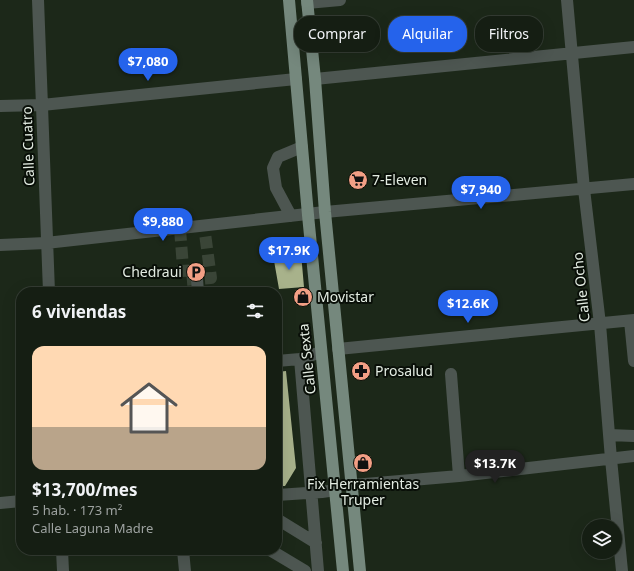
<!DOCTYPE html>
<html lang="es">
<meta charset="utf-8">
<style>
:root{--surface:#151e13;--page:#222b21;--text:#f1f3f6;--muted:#9da2a0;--line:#343c33;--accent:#2563eb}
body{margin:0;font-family:"Noto Sans",sans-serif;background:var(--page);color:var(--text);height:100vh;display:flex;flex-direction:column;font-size:15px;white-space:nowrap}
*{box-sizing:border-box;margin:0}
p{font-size:13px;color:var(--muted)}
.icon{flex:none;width:22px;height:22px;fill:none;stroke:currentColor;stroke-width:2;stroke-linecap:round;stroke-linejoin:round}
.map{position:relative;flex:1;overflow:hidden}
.panel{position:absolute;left:16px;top:287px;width:266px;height:268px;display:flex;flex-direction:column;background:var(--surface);border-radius:16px;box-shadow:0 4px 16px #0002,0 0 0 1px var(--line)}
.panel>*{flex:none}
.hud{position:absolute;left:294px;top:16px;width:280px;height:36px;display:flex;gap:8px}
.buttons{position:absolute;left:582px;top:519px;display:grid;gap:8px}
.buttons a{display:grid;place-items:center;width:40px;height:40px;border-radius:50%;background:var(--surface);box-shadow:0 4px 16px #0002,0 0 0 1px var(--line);font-size:20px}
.price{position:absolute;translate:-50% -34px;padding:0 9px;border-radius:14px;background:var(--accent);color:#fff;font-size:13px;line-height:26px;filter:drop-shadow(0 1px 2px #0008)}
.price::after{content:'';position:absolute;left:50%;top:24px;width:12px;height:9px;margin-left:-6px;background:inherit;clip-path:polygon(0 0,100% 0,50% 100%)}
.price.selected{background:#222;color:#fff}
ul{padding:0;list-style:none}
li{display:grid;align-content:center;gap:8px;height:212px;padding:0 16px}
li span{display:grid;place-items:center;height:124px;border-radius:12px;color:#555}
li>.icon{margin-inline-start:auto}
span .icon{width:72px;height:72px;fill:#fffc;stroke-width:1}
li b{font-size:17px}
h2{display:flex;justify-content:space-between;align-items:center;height:48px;padding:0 16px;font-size:17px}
.tag{padding:0 14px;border-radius:16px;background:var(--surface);box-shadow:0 4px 16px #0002,0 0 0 1px var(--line);font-size:14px;line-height:36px}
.tag.selected{background:var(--accent);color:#fff}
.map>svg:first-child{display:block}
.building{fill:#a8b28b}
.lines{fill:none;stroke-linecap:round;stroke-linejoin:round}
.minor-tunnel{stroke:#3a4537;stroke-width:12;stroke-dasharray:12 6;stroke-linecap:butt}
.minor{stroke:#4d5651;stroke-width:12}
.major{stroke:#75887d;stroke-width:12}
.labels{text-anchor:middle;stroke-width:4;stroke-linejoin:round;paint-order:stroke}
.street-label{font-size:14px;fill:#e3ece2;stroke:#090f08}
.poi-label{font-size:14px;fill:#e3ece2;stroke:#090f08;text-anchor:start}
</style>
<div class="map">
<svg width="634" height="571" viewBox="0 0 634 571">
<rect width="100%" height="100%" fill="#1c2819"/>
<path class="building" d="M 301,253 L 304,287 L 279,289 L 273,255 Z
M 286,371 L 296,468 L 285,486 L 277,486 L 277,372 Z"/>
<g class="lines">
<path class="minor-tunnel" d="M 180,229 L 184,280 L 211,278 L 204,226"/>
<path class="minor" d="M 38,0 L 49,292
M 567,0 L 584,189 L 600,324 L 611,459 L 622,571
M 307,3 L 340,0
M 315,79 L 634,47
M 0,106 L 42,105 L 296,79
M 291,216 L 276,188 L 273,168 L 278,157 L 302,147
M 0,245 L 46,243 L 325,212 L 634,184
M 197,279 L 198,292
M 630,321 L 634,361
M 338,349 L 634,320
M 300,359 L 318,571
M 277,361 L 300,359 L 321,352
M 451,374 L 459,476
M 609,435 L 634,436
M 353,485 L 459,476 L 634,456
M 277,495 L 322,492 L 336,490
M 0,503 L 21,501
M 277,519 L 316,543
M 62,550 L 63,571
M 183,550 L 185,571
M 270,550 L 305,571"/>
<path class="major" d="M 289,0 L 308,215 L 343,571
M 307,0 L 315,79 L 325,212 L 360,571"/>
</g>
<defs>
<symbol id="supermarket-disc" viewBox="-11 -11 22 22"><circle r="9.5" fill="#f39f85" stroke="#090f08"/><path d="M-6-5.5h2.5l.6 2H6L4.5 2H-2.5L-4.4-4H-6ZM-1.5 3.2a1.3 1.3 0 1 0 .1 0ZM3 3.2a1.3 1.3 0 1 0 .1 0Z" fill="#111"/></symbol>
<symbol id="parking-disc" viewBox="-11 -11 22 22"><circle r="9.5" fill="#f39f85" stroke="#090f08"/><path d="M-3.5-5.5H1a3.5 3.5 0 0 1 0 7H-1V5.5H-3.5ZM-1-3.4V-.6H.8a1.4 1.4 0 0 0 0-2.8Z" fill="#111"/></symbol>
<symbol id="shop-disc" viewBox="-11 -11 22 22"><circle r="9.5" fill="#f39f85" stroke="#090f08"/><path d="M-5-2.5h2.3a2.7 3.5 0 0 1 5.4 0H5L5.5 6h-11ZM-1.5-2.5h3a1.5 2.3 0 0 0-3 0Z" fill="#111"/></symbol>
<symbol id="pharmacy-disc" viewBox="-11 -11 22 22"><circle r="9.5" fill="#f39f85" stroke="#090f08"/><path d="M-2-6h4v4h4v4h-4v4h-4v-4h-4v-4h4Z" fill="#111"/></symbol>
</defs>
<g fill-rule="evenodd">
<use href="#supermarket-disc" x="347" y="169" width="22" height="22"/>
<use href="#parking-disc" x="185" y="261" width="22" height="22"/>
<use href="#shop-disc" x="292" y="286" width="22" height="22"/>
<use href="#pharmacy-disc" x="350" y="360" width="22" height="22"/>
<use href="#shop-disc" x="352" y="452" width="22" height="22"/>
</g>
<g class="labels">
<g class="street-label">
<text transform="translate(28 146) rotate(-92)" y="5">Calle Cuatro</text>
<text transform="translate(581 287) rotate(-96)" y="5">Calle Ocho</text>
<text transform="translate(307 359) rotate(-96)" y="5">Calle Sexta</text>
</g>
<g class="poi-label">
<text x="372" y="185">7-Eleven</text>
<text x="182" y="277" text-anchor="end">Chedraui</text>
<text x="317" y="302">Movistar</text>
<text x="375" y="376">Prosalud</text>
<text x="363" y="489" text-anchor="middle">Fix Herramientas<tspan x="363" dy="16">Truper</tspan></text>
</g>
</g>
</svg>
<div class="buttons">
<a><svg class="icon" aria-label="layers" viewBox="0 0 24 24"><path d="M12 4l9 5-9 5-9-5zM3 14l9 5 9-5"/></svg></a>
</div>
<b class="price" style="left:148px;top:82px">$7,080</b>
<b class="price" style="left:481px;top:210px">$7,940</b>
<b class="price" style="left:163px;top:242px">$9,880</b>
<b class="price" style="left:289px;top:271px">$17.9K</b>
<b class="price" style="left:468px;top:324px">$12.6K</b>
<b class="price selected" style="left:495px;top:484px">$13.7K</b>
<div class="hud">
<a class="tag">Comprar</a>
<a class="tag selected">Alquilar</a>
<a class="tag">Filtros</a>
</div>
<section class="panel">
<h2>6 viviendas<svg class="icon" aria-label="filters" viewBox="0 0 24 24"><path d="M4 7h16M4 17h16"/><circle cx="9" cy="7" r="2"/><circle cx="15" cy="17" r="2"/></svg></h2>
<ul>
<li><span style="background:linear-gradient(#ffd9b3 65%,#b9a48a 0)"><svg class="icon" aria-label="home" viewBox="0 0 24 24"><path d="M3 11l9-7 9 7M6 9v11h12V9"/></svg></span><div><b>$13,700/mes</b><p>5 hab. · 173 m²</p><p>Calle Laguna Madre</p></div></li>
</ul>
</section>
</div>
